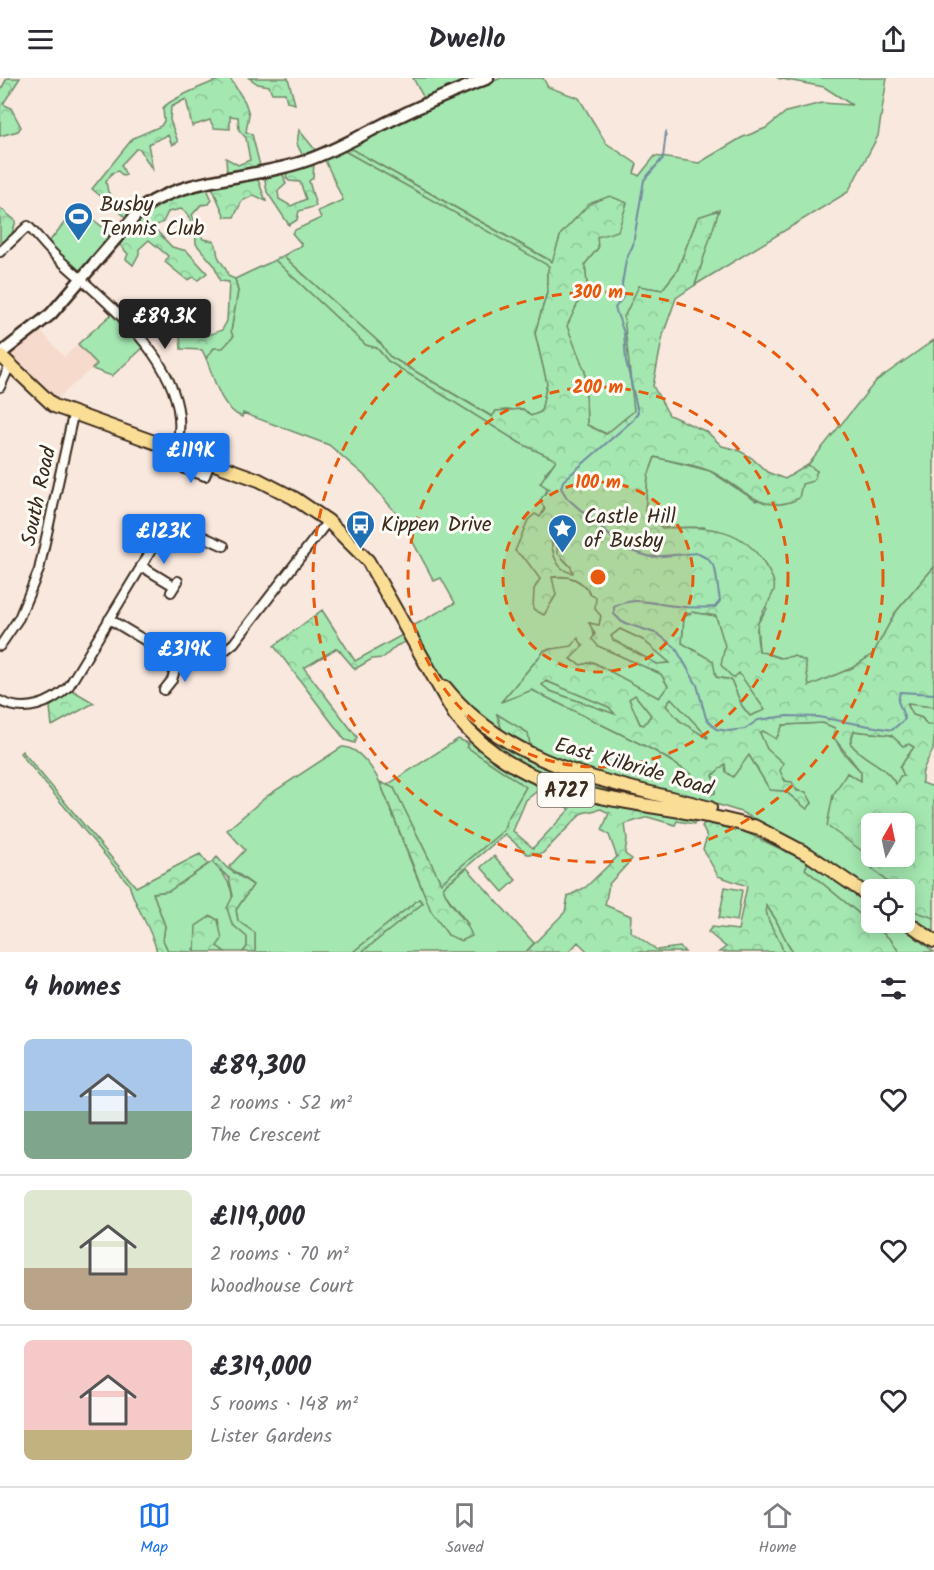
<!DOCTYPE html>
<meta charset="utf-8">
<style>
:root{--surface:#fff;--page:#f7f7f7;--text:#2b2b33;--muted:#7c7c81;--line:#e1e1e2;--accent:#1a73e8}
body{margin:0;font-family:Kalam,sans-serif;background:var(--page);color:var(--text);height:100vh;display:flex;flex-direction:column;font-size:22px;white-space:nowrap}
*{box-sizing:border-box;margin:0}
p{font-size:20px;color:var(--muted)}
.icon{flex:none;width:33px;height:33px;fill:none;stroke:currentColor;stroke-width:2;stroke-linecap:round;stroke-linejoin:round}
.map{position:relative;height:874px;overflow:hidden}
.details{display:flex;flex-direction:column;background:var(--surface);flex:1}
.details>*{flex:none}
.needle{width:39px;rotate:9deg}
.fabs{position:absolute;left:861px;top:735px;display:grid;gap:12px}
.fabs a{display:grid;place-items:center;width:54px;height:54px;border-radius:9px;background:var(--surface);box-shadow:0 3px 15px #0003;font-size:30px}
.price{position:absolute;translate:-50% -51px;padding:0 14px;border-radius:6px;background:var(--accent);color:#fff;font-size:20px;line-height:39px;filter:drop-shadow(0 2px 3px #0008)}
.price::after{content:'';position:absolute;left:50%;top:36px;width:18px;height:14px;margin-left:-9px;background:inherit;clip-path:polygon(0 0,100% 0,50% 100%)}
.price.current{background:#222;color:#fff}
ul{padding:0;list-style:none}
li{display:flex;align-items:center;gap:18px;height:150px;padding:0 24px}
li+li{border-top:2px solid var(--line)}
li span{display:grid;place-items:center;flex:none;width:168px;height:120px;border-radius:9px;color:#555}
li>.icon{margin-inline-start:auto}
span .icon{width:72px;height:72px;fill:#fffc;stroke-width:1}
li b{font-size:26px}
h2{display:flex;justify-content:space-between;align-items:center;height:72px;padding:0 24px;font-size:26px}
header{display:flex;justify-content:space-between;align-items:center;height:78px;padding:0 24px;background:var(--surface);font-size:27px;font-weight:700}
.menu{display:flex;justify-content:space-around;align-items:center;height:84px;border-top:2px solid var(--line);background:var(--surface);font-size:16px;color:var(--muted)}
.menu a{display:grid;justify-items:center;gap:3px}
.menu .current{color:var(--accent)}
.map>svg:first-child{display:block}
.built{fill:#f6dacc}
.grass{fill:#a4e7b1;stroke:#708868;stroke-width:1.5}
.forest{fill:url(#forest-crowns);stroke:#708868;stroke-width:1.5;fill-rule:evenodd}
.lines{fill:none;stroke-linecap:round;stroke-linejoin:round}
.stream{stroke:#728b9f;stroke-width:2}
.street-casing{stroke:#3b2a1e;stroke-width:12}
.secondary-casing{stroke:#3b2a1e;stroke-width:15}
.primary-casing{stroke:#3b2a1e;stroke-width:16}
.street{stroke:#fdfcf7;stroke-width:8}
.secondary{stroke:#fdfcf7;stroke-width:10}
.primary{stroke:#fbde96;stroke-width:12}
.ring{fill:none;stroke:#e8590c;stroke-width:3;stroke-dasharray:10 8}
.labels{text-anchor:middle;stroke-width:6;stroke-linejoin:round;paint-order:stroke}
.shield{fill:#fdfcf7;stroke:#75695f;stroke-width:1.5}
.shield-label{font-size:20px;font-weight:bold;fill:#3b2a1e}
.poi-label{font-size:21px;fill:#3b2a1e;stroke:#fdfcf7;text-anchor:start}
.street-label{font-size:21px;fill:#3b2a1e;stroke:#fdfcf7}
.centre{fill:#e8590c;stroke:#fdfcf7;stroke-width:3}
.ring-label{font-size:18px;text-anchor:middle;font-weight:bold;fill:#e8590c;stroke:#fdfcf7;stroke-width:6;stroke-linejoin:round;paint-order:stroke}
</style>
<header><svg class="icon" aria-label="menu" viewBox="0 0 24 24"><path d="M4 6h16M4 12h16M4 18h16"/></svg>Dwello<svg class="icon" aria-label="share" viewBox="0 0 24 24"><path d="M12 15V3M7 8l5-5 5 5M5 13v7h14v-7"/></svg></header>
<div class="map">
<svg width="934" height="874" viewBox="0 0 934 874">
<defs>
<pattern id="forest-crowns" width="20" height="18" patternUnits="userSpaceOnUse" patternTransform="scale(1.5)"><rect width="20" height="18" fill="#a4e7b1"/><path d="M2 6a3 3 0 1 1 6 0M12 15a3 3 0 1 1 6 0" fill="none" stroke="#8ec698"/></pattern>
</defs>
<rect width="100%" height="100%" fill="#f9e8de"/>
<filter id="ink" filterUnits="userSpaceOnUse"><feTurbulence type="fractalNoise" baseFrequency=".0167" numOctaves="2"/><feDisplacementMap in="SourceGraphic" scale="12" xChannelSelector="R" yChannelSelector="G"/><feConvolveMatrix kernelMatrix="1 2 1 2 8 2 1 2 1" color-interpolation-filters="sRGB"/></filter>
<g filter="url(#ink)">
<path class="built" d="M 39,251 L 64,279 L 78,266 L 97,286 L 59,319 L 57,325 L 11,279 L 12,272 Z"/>
<path class="grass" d="M 413,0 L 475,0 L 425,22 Z
M 501,0 L 543,0 L 548,9 L 579,20 L 606,65 L 637,86 L 634,95 L 639,98 L 655,78 L 699,85 L 741,60 L 766,50 L 786,34 L 822,25 L 852,27 L 824,9 L 777,0 L 887,0 L 878,58 L 848,114 L 695,207 L 718,133 L 698,139 L 677,193 L 662,212 L 638,208 L 634,333 L 607,356 L 587,347 L 585,294 L 566,248 L 587,206 L 585,186 L 598,170 L 561,156 L 553,184 L 348,69 L 409,39 Z
M 343,72 L 550,188 L 547,196 L 547,214 L 535,255 L 547,305 L 541,334 L 531,338 L 523,331 L 496,333 L 493,339 L 389,278 L 382,267 L 283,178 L 302,167 L 292,155 L 295,152 L 321,140 L 318,133 L 343,122 L 324,80 Z
M 77,129 L 114,158 L 79,196 L 48,165 Z
M 275,182 L 366,267 L 377,270 L 388,283 L 520,365 L 557,382 L 545,395 C 552,425 535,453 526,481 L 541,501 C 562,497 579,496 591,517 L 596,519 L 601,538 L 599,548 L 590,545 L 598,568 L 661,596 L 668,608 L 659,621 L 593,584 L 581,587 L 569,581 L 583,568 L 545,572 L 502,623 L 532,612 L 655,673 L 691,696 L 710,716 L 715,715 L 713,697 L 721,688 L 749,677 L 770,712 L 785,713 L 807,731 L 812,725 L 806,715 C 781,711 770,676 759,656 L 763,653 L 778,658 L 779,651 L 783,647 L 823,645 L 835,650 C 833,669 850,681 861,694 L 861,704 L 847,695 L 865,776 L 864,783 L 895,811 L 871,812 L 801,765 L 741,734 L 700,721 L 585,692 L 539,675 L 530,668 L 528,655 L 497,637 L 502,652 C 461,634 432,586 411,549 L 455,525 L 441,500 L 434,503 L 400,440 L 366,399 L 329,367 L 243,335 L 242,339 C 220,330 214,300 206,280 L 214,270 L 233,259 L 231,253 L 238,213 L 235,201 Z
M 114,234 L 143,270 L 112,298 L 92,291 L 97,286 L 78,266 Z
M 934,262 L 934,489 L 895,535 L 873,576 L 852,590 L 809,609 L 794,578 L 780,580 L 759,573 L 757,546 L 767,531 L 704,449 L 662,450 L 645,434 L 648,398 L 655,379 L 710,393 L 756,423 L 802,406 L 817,393 L 808,387 L 876,303 Z
M 560,447 L 562,480 L 571,489 L 573,495 C 553,493 549,466 553,450 Z
M 692,534 L 716,538 C 728,579 744,598 766,632 L 750,638 L 742,628 L 731,602 L 716,599 L 682,565 L 684,539 Z
M 620,551 L 644,562 L 671,585 L 657,586 L 613,562 L 611,558 Z
M 546,603 L 609,629 L 616,637 L 550,613 L 542,607 Z
M 635,617 L 651,637 L 645,647 L 640,646 L 629,621 Z
M 671,619 L 708,659 L 707,661 L 680,643 L 666,628 Z
M 907,625 L 934,629 L 934,647 L 927,647 L 922,640 L 913,637 Z
M 476,649 L 479,649 L 524,678 L 694,730 L 557,706 L 497,672 L 475,651 Z
M 854,653 L 891,657 L 903,668 L 909,666 L 914,669 L 900,689 L 904,698 L 896,706 C 881,683 865,685 850,665 Z
M 458,661 L 468,665 L 467,669 L 526,709 L 506,744 L 505,752 L 441,805 L 394,710 L 387,707 Z
M 342,669 C 358,668 374,692 380,705 C 402,756 416,811 448,857 L 468,846 L 445,816 L 443,809 L 467,790 L 534,865 L 526,874 L 362,874 L 423,825 L 419,821 L 353,874 L 255,874 L 255,855 L 238,843 L 236,832 L 253,807 L 229,789 L 245,772 L 227,752 L 267,718 Z
M 494,778 L 516,802 L 503,814 L 481,789 Z
M 212,784 C 234,805 234,816 232,846 L 247,859 L 247,869 L 243,874 L 225,874 L 217,869 L 218,842 L 193,871 L 195,874 L 168,873 L 163,862 L 165,848 L 153,815 L 169,813 Z
M 808,784 L 871,827 L 872,844 L 897,845 L 934,874 L 899,874 L 891,862 L 805,791 Z
M 725,809 L 742,812 L 737,843 L 719,840 Z
M 765,826 L 775,840 L 792,874 L 783,874 C 779,857 766,847 765,826 Z
M 904,828 L 934,839 L 934,854 L 905,835 Z"/>
<path class="forest" d="M 7,0 L 20,0 L 3,26 L 11,30 L 21,49 L 18,53 L 0,58 L 0,13 Z
M 223,0 L 230,0 L 245,24 L 249,36 L 246,54 L 252,56 L 260,88 L 227,96 L 226,80 L 238,87 L 250,82 L 246,60 L 239,52 L 238,39 L 230,38 L 230,51 L 214,50 L 210,42 L 192,48 L 186,21 L 171,29 L 170,42 L 178,64 L 172,67 L 168,57 L 148,66 L 153,93 L 140,71 L 136,71 L 121,87 L 126,97 L 123,98 L 118,93 L 112,95 L 106,104 L 108,114 L 131,137 L 128,141 L 92,111 L 133,60 L 161,48 L 164,43 L 163,30 C 171,20 210,5 223,0 Z
M 249,0 L 288,0 L 295,26 L 287,24 L 285,15 L 272,15 L 269,8 L 258,6 Z
M 299,52 L 317,74 L 303,78 L 297,66 Z
M 348,69 L 552,184 L 561,156 L 589,126 L 610,118 L 627,125 L 618,153 L 597,159 L 598,170 L 585,186 L 587,206 L 567,248 L 585,294 L 587,347 L 606,356 L 634,333 L 624,239 L 639,208 L 662,212 L 677,193 L 698,139 L 719,132 L 695,207 L 676,220 L 663,257 L 653,308 L 669,337 L 707,354 L 722,368 L 738,372 L 752,380 L 767,394 L 785,401 L 808,387 L 817,393 L 813,403 L 802,406 L 799,420 C 762,440 741,407 710,393 C 694,386 672,384 655,379 L 648,398 L 645,433 L 662,450 C 704,449 741,446 765,487 C 769,494 776,503 774,512 C 770,524 762,533 758,545 C 755,552 758,565 759,573 L 780,580 L 794,578 L 805,583 L 809,608 L 852,590 L 873,576 L 895,535 L 934,489 L 934,629 L 907,626 L 913,637 L 922,640 L 927,647 L 934,647 C 934,655 934,666 933,672 C 927,684 921,691 922,705 L 934,709 L 934,840 L 905,830 L 904,812 L 895,811 L 864,783 L 865,775 L 827,748 L 833,717 L 847,695 L 861,703 L 861,694 L 834,660 L 835,650 L 823,645 L 783,647 L 776,661 L 763,653 L 760,655 L 767,671 L 783,685 L 780,693 L 785,703 L 792,704 L 797,713 L 806,714 L 812,725 L 807,731 L 785,713 L 770,712 L 749,677 L 733,699 L 726,694 L 725,686 L 713,697 L 715,715 L 710,717 L 691,696 L 655,673 L 532,612 L 501,624 L 545,572 L 572,568 L 578,560 L 583,568 L 570,581 L 581,587 L 593,584 L 659,620 L 668,608 L 661,596 L 598,568 L 592,561 L 595,556 L 589,545 L 599,547 L 601,538 L 595,531 L 596,519 L 591,517 C 582,501 570,497 552,499 L 556,517 L 544,537 L 533,531 L 534,511 L 540,501 L 526,482 L 515,473 L 528,442 L 535,436 L 540,439 L 545,431 L 540,422 L 549,411 L 540,405 L 556,382 L 520,365 L 388,283 L 377,270 L 366,267 L 275,182 L 283,178 L 382,267 L 389,278 L 492,339 L 496,333 L 523,331 L 531,338 L 541,334 L 547,305 L 535,255 L 547,215 L 547,196 L 549,188 L 343,72 ZM 560,447 L 561,453 L 558,456 L 557,474 L 571,489 L 573,495 C 553,493 549,465 553,450 ZM 692,534 L 716,538 L 725,568 L 721,587 L 733,600 L 739,595 L 765,632 L 750,638 L 742,628 L 731,602 L 716,599 L 713,583 L 682,565 L 684,538 ZM 620,551 L 643,562 L 670,585 L 657,586 L 613,562 L 611,558 ZM 546,603 L 609,629 L 615,636 L 550,613 L 542,607 ZM 635,617 L 651,637 L 644,647 L 640,646 L 629,621 ZM 671,620 L 708,659 L 707,660 L 680,643 L 666,628 ZM 854,653 L 891,657 L 903,668 L 909,666 L 914,669 L 900,689 L 904,698 L 900,698 L 896,706 C 880,682 866,685 850,665 ZM 872,746 L 904,746 L 904,778 L 872,778 Z
M 314,84 L 313,100 L 309,103 L 316,128 L 299,133 L 297,142 L 289,147 L 267,114 L 264,97 L 282,93 L 286,106 L 278,113 L 279,121 L 291,128 L 306,121 L 300,104 L 289,103 L 286,99 L 288,92 Z
M 257,99 L 266,123 L 254,117 L 242,123 L 234,139 L 225,139 L 212,109 Z
M 207,111 L 212,122 L 209,126 L 201,127 L 192,137 L 203,161 L 214,163 C 218,169 216,172 218,178 C 221,186 227,189 228,198 L 235,201 L 238,213 L 231,253 L 233,259 L 223,270 L 214,270 L 206,280 L 202,272 L 181,271 L 180,257 L 208,257 L 222,252 L 227,243 L 229,204 L 220,203 L 214,187 L 196,166 C 196,155 191,136 181,131 L 168,134 L 163,144 L 153,149 L 172,169 L 187,173 L 207,195 L 198,202 L 194,199 L 187,202 L 165,184 L 168,178 L 149,162 L 139,171 L 139,176 L 133,187 L 126,181 L 128,176 L 118,165 C 148,130 164,122 207,111 Z
M 0,130 L 16,143 L 11,159 L 0,171 Z
M 322,532 L 355,583 L 404,556 L 408,563 L 396,568 L 383,580 L 372,581 L 355,591 L 337,570 L 304,590 L 357,659 L 355,665 L 345,662 L 274,568 Z
M 72,612 L 94,625 L 52,648 L 50,629 Z
M 497,636 L 528,655 L 530,668 L 502,652 Z
M 470,663 C 493,681 517,700 545,710 C 592,728 646,733 695,742 L 694,746 L 677,743 L 675,747 L 648,739 L 625,746 L 627,761 L 625,776 L 632,781 L 609,806 L 605,827 L 631,838 L 630,853 L 657,872 L 680,869 L 685,874 L 588,874 L 578,864 L 569,874 L 526,874 L 565,834 L 568,818 L 586,809 L 617,779 L 609,757 L 602,752 L 609,735 L 601,731 L 582,735 L 542,776 L 527,776 L 505,756 L 443,809 C 448,828 466,839 472,858 L 461,863 L 448,857 L 431,833 L 380,704 L 394,710 L 441,805 L 504,752 L 506,744 L 526,709 L 467,669 ZM 536,714 L 547,716 L 570,731 L 533,770 L 513,753 L 526,722 Z
M 22,673 L 136,809 L 200,776 L 208,786 L 169,813 L 153,815 L 165,848 L 163,862 L 168,873 L 172,874 L 157,874 C 152,850 135,830 129,806 L 24,680 L 20,675 Z
M 706,743 L 728,746 L 808,784 L 805,791 L 891,862 L 899,874 L 792,874 L 775,840 L 766,827 C 765,846 780,857 783,874 L 719,874 L 726,869 L 708,854 L 712,849 L 738,852 L 747,808 L 718,798 L 703,771 L 707,759 L 702,748 Z
M 217,779 L 227,790 L 253,807 L 236,832 L 238,843 L 255,855 L 255,874 L 243,874 L 247,869 L 247,859 L 232,846 L 227,830 L 233,818 L 229,800 L 212,784 Z
M 419,821 L 423,825 L 362,874 L 353,874 Z
M 211,838 L 218,842 L 222,861 L 217,868 L 225,874 L 195,874 L 196,848 Z"/>
<g class="lines">
<path class="stream" d="M 666,54 L 663,80 L 644,102 L 633,167 L 626,182 L 622,206 L 623,219 L 615,230 L 624,255 L 626,283 L 638,334 L 633,342 L 563,403 L 561,410 L 567,420 L 625,471 L 651,479 L 697,475 L 708,481 L 715,490 L 720,523 L 715,529 C 701,530 689,530 676,528 C 653,526 635,517 614,529 L 614,536 L 622,544 L 658,556 L 675,569 L 697,607 L 706,640 L 716,651 L 728,653 L 745,651 L 758,642 L 787,638 L 818,639 L 892,652 L 905,641 L 898,623 L 900,614 L 934,616"/>
<defs>
<path id="street" d="M 0,174 L 28,148 C 39,159 48,172 60,182 C 110,228 198,294 176,372
M 0,309 L 10,287
M 188,377 L 185,391 L 205,398 L 210,385
M 141,488 L 174,508
M 171,514 L 178,503
M 109,541 L 178,582 L 196,585 L 213,582 L 234,565 L 328,443
M 0,568 L 19,540 L 39,492 L 73,337
M 164,612 L 172,602 L 178,582
M 0,623 C 25,636 51,626 69,608 L 167,446 L 182,449 L 224,468"/>
<path id="secondary" d="M 0,276 L 51,236 L 143,129 C 192,97 251,102 305,83 C 338,72 368,53 400,38 C 428,24 458,12 488,0"/>
<path id="primary" d="M 0,277 L 54,328 L 259,402 L 294,420 L 328,443 L 368,483 L 455,637 C 533,735 652,717 759,751
M 445,609 C 511,692 615,704 710,730
M 754,748 L 809,777 L 872,820
M 904,842 L 934,863"/>
</defs>
<use href="#street" class="street-casing"/>
<use href="#secondary" class="secondary-casing"/>
<use href="#primary" class="primary-casing"/>
<use href="#street" class="street"/>
<use href="#secondary" class="secondary"/>
<use href="#primary" class="primary"/>
</g>
</g>
<circle cx="598" cy="499" r="95" fill="#e8590c" fill-opacity=".12"/>
<g class="ring">
<circle cx="598" cy="499" r="95"/>
<circle cx="598" cy="499" r="190"/>
<circle cx="598" cy="499" r="285"/>
</g>
<defs>
<symbol id="stadium-pin" viewBox="-11 -11 22 30"><path d="M0 17L-7.5 6A9.5 9.5 0 1 1 7.5 6Z" fill="#1f6fb2" stroke="#fdfcf7"/><path d="M0-5a6.5 5 0 1 0 0 10a6.5 5 0 1 0 0-10ZM-3.5-1.8h7v3.6h-7Z" fill="#fff"/></symbol>
<symbol id="bus-pin" viewBox="-11 -11 22 30"><path d="M0 17L-7.5 6A9.5 9.5 0 1 1 7.5 6Z" fill="#1f6fb2" stroke="#fdfcf7"/><path d="M-5-6H5V4H4V6H2V4H-2V6H-4V4H-5ZM-3.5-4V0h7V-4ZM-3.5 1.2v1.5H-2V1.2ZM2 1.2v1.5H3.5V1.2Z" fill="#fff"/></symbol>
<symbol id="sight-pin" viewBox="-11 -11 22 30"><path d="M0 17L-7.5 6A9.5 9.5 0 1 1 7.5 6Z" fill="#1f6fb2" stroke="#fdfcf7"/><path d="M0-6L1.8-2.2L6-1.7L2.9 1.2L3.7 5.4L0 3.3L-3.7 5.4L-2.9 1.2L-6-1.7L-1.8-2.2Z" fill="#fff"/></symbol>
</defs>
<g fill-rule="evenodd">
<use href="#stadium-pin" x="62" y="122" width="33" height="45"/>
<use href="#bus-pin" x="344" y="430" width="33" height="45"/>
<use href="#sight-pin" x="546" y="434" width="33" height="45"/>
</g>
<g class="labels">
<rect class="shield" x="537.5" y="695" width="57" height="34" rx="4.5"/>
<g class="shield-label">
<text x="566" y="719">A727</text>
</g>
<g class="poi-label">
<text x="100" y="133">Busby<tspan x="100" dy="24">Tennis Club</tspan></text>
<text x="584" y="445">Castle Hill<tspan x="584" dy="24">of Busby</tspan></text>
<text x="381" y="453">Kippen Drive</text>
</g>
<g class="street-label">
<text transform="translate(38 418) rotate(-78)" y="7">South Road</text>
<text transform="translate(634 688) rotate(16)" y="7">East Kilbride Road</text>
</g>
</g>
<circle cx="598" cy="499" r="9" class="centre"/>
<g class="ring-label">
<text x="598" y="220">300 m</text>
<text x="598" y="315">200 m</text>
<text x="598" y="410">100 m</text>
</g>
</svg>
<div class="fabs">
<a><svg class="needle" viewBox="-14 -14 28 28"><path d="M0-13l5 13h-10z" fill="#e53935"/><path d="M0 13l5-13h-10z" fill="#7c7c81"/></svg></a>
<a><svg class="icon" aria-label="locate" viewBox="0 0 24 24"><circle cx="12" cy="12" r="6"/><path d="M12 2v4M12 18v4M2 12h4M18 12h4"/></svg></a>
</div>
<b class="price current" style="left:165px;top:272px">£89.3K</b>
<b class="price" style="left:191px;top:406px">£119K</b>
<b class="price" style="left:164px;top:487px">£123K</b>
<b class="price" style="left:185px;top:605px">£319K</b>
</div>
<section class="details">
<h2>4 homes<svg class="icon" aria-label="filters" viewBox="0 0 24 24"><path d="M4 7h16M4 17h16"/><circle cx="9" cy="7" r="2"/><circle cx="15" cy="17" r="2"/></svg></h2>
<ul>
<li><span style="background:linear-gradient(#a9c7e8 60%,#7fa58c 0)"><svg class="icon" aria-label="home" viewBox="0 0 24 24"><path d="M3 11l9-7 9 7M6 9v11h12V9"/></svg></span><div><b>£89,300</b><p>2 rooms · 52 m²</p><p>The Crescent</p></div><svg class="icon" aria-label="heart" viewBox="0 0 24 24"><path d="M12 20l-8-8c-3-5 5-10 8-4 3-6 11-1 8 4z"/></svg></li>
<li><span style="background:linear-gradient(#dfe7d0 65%,#b9a48a 0)"><svg class="icon" aria-label="home" viewBox="0 0 24 24"><path d="M3 11l9-7 9 7M6 9v11h12V9"/></svg></span><div><b>£119,000</b><p>2 rooms · 70 m²</p><p>Woodhouse Court</p></div><svg class="icon" aria-label="heart" viewBox="0 0 24 24"><path d="M12 20l-8-8c-3-5 5-10 8-4 3-6 11-1 8 4z"/></svg></li>
<li><span style="background:linear-gradient(#f6c9c9 75%,#c2b280 0)"><svg class="icon" aria-label="home" viewBox="0 0 24 24"><path d="M3 11l9-7 9 7M6 9v11h12V9"/></svg></span><div><b>£319,000</b><p>5 rooms · 148 m²</p><p>Lister Gardens</p></div><svg class="icon" aria-label="heart" viewBox="0 0 24 24"><path d="M12 20l-8-8c-3-5 5-10 8-4 3-6 11-1 8 4z"/></svg></li>
</ul>
</section>
<nav class="menu">
<a class="current"><svg class="icon" aria-label="map" viewBox="0 0 24 24"><path d="M3 6l6-2 6 2 6-2v14l-6 2-6-2-6 2zM9 4v14M15 6v14"/></svg>Map</a>
<a><svg class="icon" aria-label="saved" viewBox="0 0 24 24"><path d="M7 4h10v16l-5-4-5 4z"/></svg>Saved</a>
<a><svg class="icon" aria-label="home" viewBox="0 0 24 24"><path d="M3 11l9-7 9 7M6 9v11h12V9"/></svg>Home</a>
</nav>
